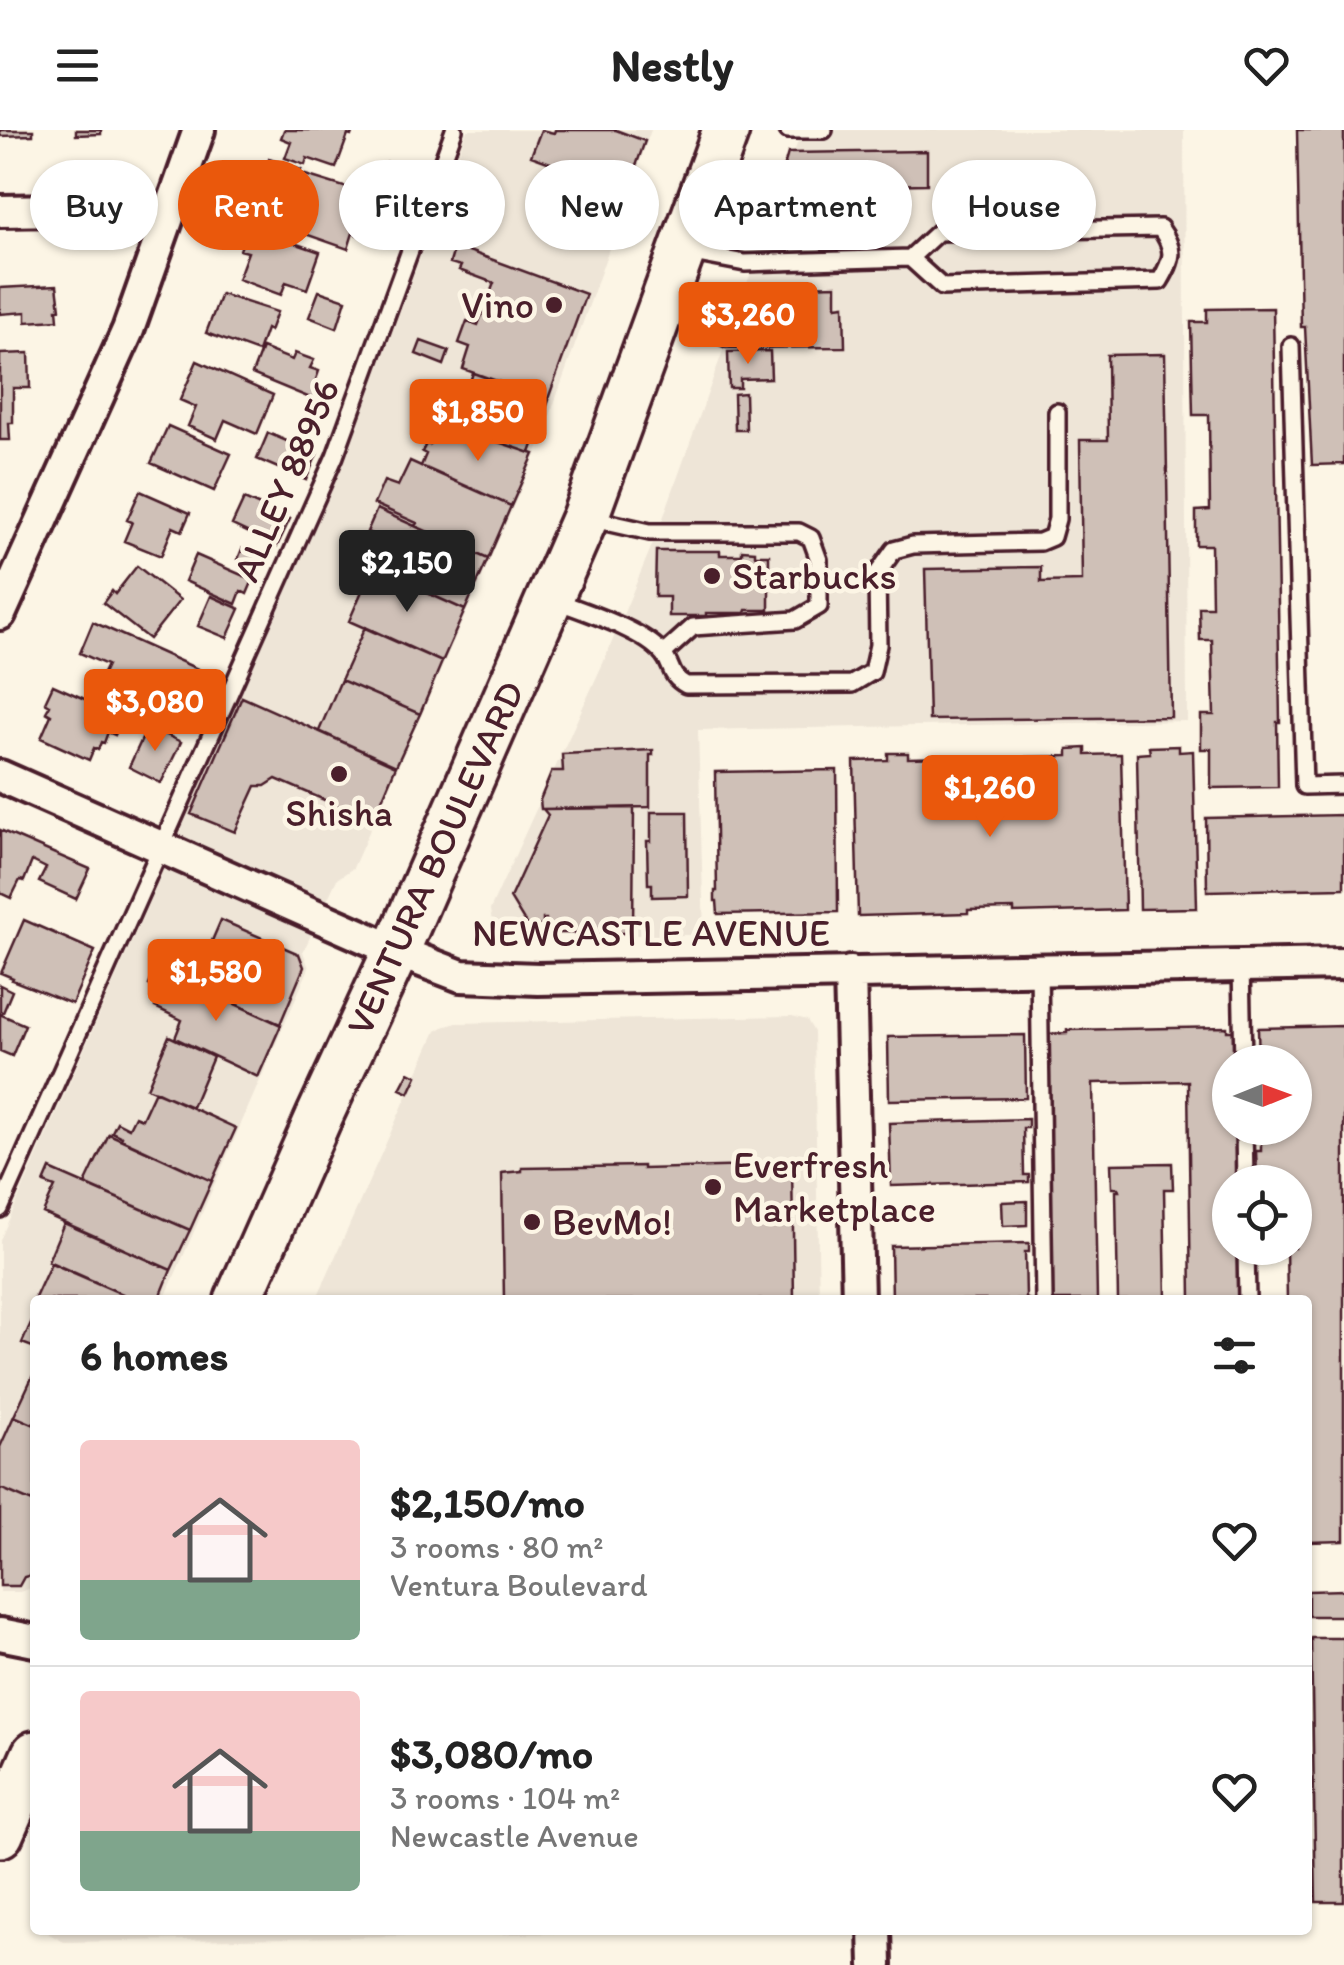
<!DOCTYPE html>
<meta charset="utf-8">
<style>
:root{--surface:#fff;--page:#f6f6f6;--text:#222;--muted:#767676;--line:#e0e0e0;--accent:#ea580c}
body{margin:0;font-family:Itim,sans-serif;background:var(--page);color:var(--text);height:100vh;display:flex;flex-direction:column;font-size:38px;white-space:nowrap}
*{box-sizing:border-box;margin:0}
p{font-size:32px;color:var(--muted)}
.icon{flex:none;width:55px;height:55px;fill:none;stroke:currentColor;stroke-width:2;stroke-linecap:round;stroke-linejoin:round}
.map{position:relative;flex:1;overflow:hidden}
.sheet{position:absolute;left:30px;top:1165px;width:1282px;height:640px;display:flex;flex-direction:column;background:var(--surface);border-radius:10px;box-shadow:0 2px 8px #0004}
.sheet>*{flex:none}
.hud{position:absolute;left:30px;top:30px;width:1285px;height:90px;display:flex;gap:20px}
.needle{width:65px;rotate:89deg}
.fabs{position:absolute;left:1212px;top:915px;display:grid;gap:20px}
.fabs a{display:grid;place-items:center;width:100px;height:100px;border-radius:50%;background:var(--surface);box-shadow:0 2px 8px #0004;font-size:50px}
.price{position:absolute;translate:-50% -85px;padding:0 22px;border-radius:10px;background:var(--accent);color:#fff;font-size:32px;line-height:65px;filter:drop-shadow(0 2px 5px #0008)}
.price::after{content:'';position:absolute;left:50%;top:60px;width:30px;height:22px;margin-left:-15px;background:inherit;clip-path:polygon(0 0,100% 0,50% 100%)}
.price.selected{background:#222;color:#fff}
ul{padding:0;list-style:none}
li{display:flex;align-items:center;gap:30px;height:250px;padding:0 50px}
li+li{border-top:2px solid var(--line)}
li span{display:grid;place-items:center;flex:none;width:280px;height:200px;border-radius:10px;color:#555}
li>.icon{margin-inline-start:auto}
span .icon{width:120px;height:120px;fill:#fffc;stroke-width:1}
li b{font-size:42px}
h2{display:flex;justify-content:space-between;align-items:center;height:120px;padding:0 50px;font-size:42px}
.tag{padding:0 35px;border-radius:45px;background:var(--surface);box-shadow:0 2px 8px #0004;font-size:35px;line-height:90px}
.tag.selected{background:var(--accent);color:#fff}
header{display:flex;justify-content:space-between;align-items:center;height:130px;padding:0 50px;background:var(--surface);font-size:45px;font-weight:700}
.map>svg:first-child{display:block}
.built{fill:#eee5d7}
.building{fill:#cfc0b7;stroke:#4a1f2b;stroke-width:2.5}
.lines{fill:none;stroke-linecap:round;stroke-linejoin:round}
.lane-casing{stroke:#4a1f2b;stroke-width:22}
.street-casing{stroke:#4a1f2b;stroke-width:38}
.primary-casing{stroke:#4a1f2b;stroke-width:52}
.lane{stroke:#fcf5e5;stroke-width:15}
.street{stroke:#fcf5e5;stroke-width:30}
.primary{stroke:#fcf5e5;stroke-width:45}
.poi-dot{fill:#4a1f2b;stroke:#fcf5e5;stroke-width:4}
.labels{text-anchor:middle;stroke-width:9;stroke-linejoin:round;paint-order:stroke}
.poi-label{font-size:38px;fill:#4a1f2b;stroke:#fcf5e5;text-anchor:start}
.street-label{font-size:38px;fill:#4a1f2b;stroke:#fcf5e5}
</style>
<header><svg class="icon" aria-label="menu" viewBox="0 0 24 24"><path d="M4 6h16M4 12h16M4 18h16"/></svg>Nestly<svg class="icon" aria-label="heart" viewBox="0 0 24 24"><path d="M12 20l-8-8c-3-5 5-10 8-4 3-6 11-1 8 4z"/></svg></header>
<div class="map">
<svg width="1344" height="1835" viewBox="0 0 1344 1835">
<rect width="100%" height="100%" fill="#fcf5e5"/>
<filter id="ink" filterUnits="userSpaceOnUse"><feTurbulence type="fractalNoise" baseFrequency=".01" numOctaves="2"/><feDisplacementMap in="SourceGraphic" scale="20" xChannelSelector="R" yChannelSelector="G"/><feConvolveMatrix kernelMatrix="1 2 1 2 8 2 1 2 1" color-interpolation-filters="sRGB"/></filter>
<g filter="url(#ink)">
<path class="built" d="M 467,0 L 651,0 L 536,325 L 353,738 L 337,749 L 303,822 L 309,838 L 164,1170 L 35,1170 L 35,1457 L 19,1462 L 0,1462 L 0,1110 L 348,322 Z
M 802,0 L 1184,0 L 1187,591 L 698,600 L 704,805 L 503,805 L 493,797 L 490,780 L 604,531 L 662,391 Z
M 792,886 L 807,890 L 814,902 L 819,1170 L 316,1170 L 436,901 L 443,897 L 457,893 Z
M 47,1800 L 629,1800 L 629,1802 L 64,1812 L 49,1804 Z"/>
<path class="building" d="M 0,0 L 33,0 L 33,5 L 0,6 Z
M 76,0 L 101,0 L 101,4 L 76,5 Z
M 284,0 L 353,0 L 351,6 L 348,5 L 336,38 L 307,28 L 305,35 L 285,28 L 291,12 L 281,8 Z
M 541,0 L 554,3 L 555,0 L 616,0 L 645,11 L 627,61 L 531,26 Z
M 1297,0 L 1344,0 L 1344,334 L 1312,335 L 1305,197 L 1301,197 Z
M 927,21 L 927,54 L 778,57 L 788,23 Z
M 269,29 L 301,40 L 299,43 L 367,64 L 364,73 L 372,76 L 361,106 L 353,103 L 348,119 L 271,92 L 275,80 L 281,82 L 288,62 L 262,53 Z
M 387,32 L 417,42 L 407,72 L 377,61 Z
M 881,58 L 882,102 L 773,103 L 773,107 L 759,108 L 777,61 Z
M 248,97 L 320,122 L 307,159 L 286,152 L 281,165 L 238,149 L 248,122 L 240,120 Z
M 455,116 L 586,164 L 548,269 L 463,239 L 470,217 L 459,213 L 467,191 L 478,195 L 494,153 L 459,140 L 461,136 L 450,133 Z
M 57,155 L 60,179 L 57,179 L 58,190 L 26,192 L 26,182 L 0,184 L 0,158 Z
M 836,155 L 836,176 L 844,175 L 845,217 L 726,218 L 719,215 L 730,183 L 738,182 L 748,174 L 748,171 L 744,171 L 744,167 L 771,165 L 771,157 Z
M 319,161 L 346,170 L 337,198 L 309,187 Z
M 221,164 L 277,182 L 270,201 L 266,199 L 258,222 L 206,203 Z
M 1273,178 L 1280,592 L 1277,592 L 1278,657 L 1211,658 L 1211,619 L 1201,619 L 1201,585 L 1214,585 L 1212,510 L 1200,510 L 1199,477 L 1212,477 L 1211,415 L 1196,415 L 1196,381 L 1210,380 L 1209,285 L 1193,285 L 1191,192 L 1207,192 L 1207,179 Z
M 421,211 L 449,221 L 444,235 L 416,224 Z
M 262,218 L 292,230 L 295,223 L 314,230 L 310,238 L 319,241 L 314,255 L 320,257 L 315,270 L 252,244 Z
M 770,221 L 771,248 L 740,249 L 740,258 L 729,258 L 728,222 Z
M 29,223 L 30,258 L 13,258 L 13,293 L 9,293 L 10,310 L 0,310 L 0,224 Z
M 1165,224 L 1171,587 L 929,590 L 925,439 L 1041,437 L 1041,452 L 1082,451 L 1080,310 L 1108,310 L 1107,225 Z
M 197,231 L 273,265 L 257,304 L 225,290 L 217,309 L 188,296 L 196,277 L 180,270 Z
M 473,243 L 549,270 L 530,323 L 454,296 Z
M 745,263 L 746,300 L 735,300 L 734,264 Z
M 168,296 L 231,324 L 214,361 L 151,333 Z
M 440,296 L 483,314 L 486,308 L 534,324 L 511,376 L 421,336 L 426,324 L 422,322 L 426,314 L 430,315 Z
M 268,303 L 317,324 L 306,350 L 257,329 Z
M 410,331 L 511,376 L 488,429 L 415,396 L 417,393 L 374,374 L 384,351 L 398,356 Z
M 140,361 L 190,383 L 182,401 L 173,397 L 161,426 L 124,411 L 132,392 L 127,390 Z
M 244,369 L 290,389 L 277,416 L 232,395 Z
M 377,379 L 488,429 L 465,480 L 414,457 L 422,438 L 400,428 L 404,419 L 367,402 Z
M 242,419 L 263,428 L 258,439 L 238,429 Z
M 742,420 L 755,421 L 755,425 L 769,425 L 769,480 L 746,480 L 745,483 L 706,483 L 706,486 L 669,486 L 669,467 L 655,467 L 656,421 L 720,421 L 720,425 L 742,425 Z
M 196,425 L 253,450 L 247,464 L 241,461 L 236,474 L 185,451 Z
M 137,436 L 180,470 L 149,509 L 103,473 L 112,461 L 115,464 Z
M 372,438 L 465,480 L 442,532 L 349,491 Z
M 211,466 L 240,479 L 227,508 L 198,496 Z
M 93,492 L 202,541 L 175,601 L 93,564 L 107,535 L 80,523 Z
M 365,497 L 442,532 L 420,584 L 341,550 Z
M 341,550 L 420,584 L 396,636 L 319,601 Z
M 53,555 L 123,586 L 115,605 L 108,602 L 104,613 L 101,612 L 98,620 L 94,618 L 89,630 L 41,608 L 51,585 L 46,582 L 50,575 L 45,572 Z
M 242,567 L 396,636 L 373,691 L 276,649 L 265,656 L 256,656 L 235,702 L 191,684 Z
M 148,596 L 181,612 L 161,653 L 129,637 Z
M 1179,616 L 1179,622 L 1193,621 L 1197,778 L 1140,779 L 1137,624 L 1150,623 L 1149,617 Z
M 1086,618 L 1086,625 L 1121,624 L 1125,780 L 1014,783 L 1014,779 L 968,780 L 968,783 L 858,786 L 854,631 L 888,630 L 888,623 L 908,623 L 908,628 L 950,627 L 950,656 L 946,656 L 947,683 L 962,683 L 961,668 L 982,667 L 982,672 L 1011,672 L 1011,681 L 1032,681 L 1031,654 L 1027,654 L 1026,627 L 1068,626 L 1068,619 Z
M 653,620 L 653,625 L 650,625 L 650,677 L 541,679 L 540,670 L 552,641 L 563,641 L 562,624 Z
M 837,640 L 838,782 L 718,784 L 717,771 L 715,771 L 715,761 L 717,761 L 715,642 Z
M 634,678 L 633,803 L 547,803 L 546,789 L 543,789 L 543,796 L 527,796 L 510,768 L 548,685 L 543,679 Z
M 651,682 L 687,682 L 688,766 L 652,767 L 652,754 L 648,754 L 647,711 L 651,711 Z
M 1344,685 L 1344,758 L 1207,761 L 1206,688 Z
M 0,700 L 90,739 L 76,769 L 39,752 L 46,738 L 32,731 L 24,751 L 20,750 L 11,768 L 0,763 Z
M 24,790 L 95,821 L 72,874 L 12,850 L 13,848 L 1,843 Z
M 221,790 L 299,824 L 304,837 L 280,894 L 193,855 L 203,830 L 192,825 L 197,815 L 208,820 Z
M 156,838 L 281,895 L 258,947 L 175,908 L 182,890 L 155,877 L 160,860 L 149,855 Z
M 0,855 L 12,861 L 2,885 L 25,895 L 12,926 L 0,921 Z
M 1344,896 L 1344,1411 L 1308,1412 L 1308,1170 L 1287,1170 L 1286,1118 L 1295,1118 L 1295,1052 L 1257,1052 L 1257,1050 L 1262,1050 L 1261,1045 L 1257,1045 L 1256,1021 L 1261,1021 L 1261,998 L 1295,998 L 1295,932 L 1259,932 L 1258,898 Z
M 1227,897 L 1227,901 L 1235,901 L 1236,932 L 1230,932 L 1230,998 L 1237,998 L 1238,1052 L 1230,1052 L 1230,1118 L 1239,1118 L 1240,1170 L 1191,1170 L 1188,951 L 1093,953 L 1097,1170 L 1049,1170 L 1044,904 L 1067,903 L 1067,900 Z
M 1025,905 L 1026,968 L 889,970 L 888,907 Z
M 169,906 L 213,927 L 192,977 L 147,958 Z
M 409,942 L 417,946 L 409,963 L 400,959 Z
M 155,961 L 236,998 L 212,1051 L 121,1009 L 122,1007 L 112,1002 L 117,992 L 129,998 L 135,986 L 142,989 Z
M 1028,989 L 1028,998 L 1023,998 L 1024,1045 L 1029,1045 L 1029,1052 L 891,1056 L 889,993 Z
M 109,1004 L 212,1051 L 190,1100 L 85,1054 Z
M 1172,1033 L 1173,1059 L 1164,1059 L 1166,1170 L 1118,1170 L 1116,1061 L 1119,1061 L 1118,1058 L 1112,1058 L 1111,1034 Z
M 792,1035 L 794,1170 L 504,1170 L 502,1043 L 522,1041 L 522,1038 L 643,1036 L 643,1039 Z
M 50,1039 L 190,1100 L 171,1140 L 43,1083 L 55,1057 L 44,1053 Z
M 1027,1071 L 1027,1095 L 1003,1096 L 1002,1072 Z
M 64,1093 L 171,1140 L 159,1170 L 136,1170 L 48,1131 Z
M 1029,1113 L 1029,1122 L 1025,1122 L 1026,1168 L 1030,1170 L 892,1170 L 891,1116 Z
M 51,1133 L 136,1170 L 35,1170 L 35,1173 L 33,1172 Z
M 35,1184 L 35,1218 L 22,1213 Z
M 35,1241 L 35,1295 L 14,1286 Z
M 14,1286 L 35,1295 L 35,1373 L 0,1358 L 0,1317 Z
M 0,1358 L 35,1373 L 35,1444 L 24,1447 L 19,1456 L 0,1456 Z
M 1344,1460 L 1344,1486 L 1308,1486 L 1308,1461 Z
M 1311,1508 L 1344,1508 L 1344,1772 L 1316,1772 Z"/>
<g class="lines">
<defs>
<path id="lane" d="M 788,0 L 824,0
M 687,122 L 745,133 L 910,128 L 938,102 L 1160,98 C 1176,120 1173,129 1160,151 L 942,157 L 910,128
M 1291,216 L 1304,656 L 1344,655
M 588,388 L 650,402 L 799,402 L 811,408 L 819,430 L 819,476 L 795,490 L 693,497 L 663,524
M 554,470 C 582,481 644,500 663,524 C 674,537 668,545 686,555 L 852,554 L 872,542 L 878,515 L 877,444 L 894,420 L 913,415 L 1040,412 L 1052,407 L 1057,389 L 1057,282
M 1241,836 L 1243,932
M 1039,839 L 1044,1170
M 1244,998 L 1245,1052
M 0,1079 L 335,326 L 454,0
M 1246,1118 L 1247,1170"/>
<path id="street" d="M 0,81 L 123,79 L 168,87
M 0,484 L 128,200 L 199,0
M 0,646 L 396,821 L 461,846 L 538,849 L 1344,834
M 850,842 L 858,1170
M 0,1504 L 35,1511
M 875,1800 L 876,1835"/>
<path id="primary" d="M 238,1170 L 319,987 L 396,821 L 585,387 L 726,0
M 0,1704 L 35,1624"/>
</defs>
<use href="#lane" class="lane-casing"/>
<use href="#street" class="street-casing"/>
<use href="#primary" class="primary-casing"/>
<use href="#lane" class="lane"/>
<use href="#street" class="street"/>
<use href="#primary" class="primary"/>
</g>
</g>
<g class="poi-dot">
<circle cx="554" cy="175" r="10"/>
<circle cx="712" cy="446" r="10"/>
<circle cx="339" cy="644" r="10"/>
<circle cx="713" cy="1057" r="10"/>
<circle cx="532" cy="1092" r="10"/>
</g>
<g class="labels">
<g class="poi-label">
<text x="534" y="188" text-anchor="end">Vino</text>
<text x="732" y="459">Starbucks</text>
<text x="339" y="696" text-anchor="middle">Shisha</text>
<text x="733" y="1048">Everfresh<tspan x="733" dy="44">Marketplace</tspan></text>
<text x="552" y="1105">BevMo!</text>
</g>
<g class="street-label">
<text transform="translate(286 350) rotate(-67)" y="13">ALLEY 88956</text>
<text transform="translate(435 728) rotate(-66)" y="13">VENTURA BOULEVARD</text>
<text x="651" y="816">NEWCASTLE AVENUE</text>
</g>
</g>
</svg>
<div class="fabs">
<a><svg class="needle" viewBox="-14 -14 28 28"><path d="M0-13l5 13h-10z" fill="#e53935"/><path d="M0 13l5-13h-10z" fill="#767676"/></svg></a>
<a><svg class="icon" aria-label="locate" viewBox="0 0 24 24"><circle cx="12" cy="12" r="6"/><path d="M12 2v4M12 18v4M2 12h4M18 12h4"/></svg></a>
</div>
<b class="price" style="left:748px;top:237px">$3,260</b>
<b class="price" style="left:478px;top:334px">$1,850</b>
<b class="price selected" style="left:407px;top:485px">$2,150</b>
<b class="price" style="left:155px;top:624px">$3,080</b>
<b class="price" style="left:990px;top:710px">$1,260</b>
<b class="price" style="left:216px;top:894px">$1,580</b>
<div class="hud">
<a class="tag">Buy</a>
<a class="tag selected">Rent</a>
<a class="tag">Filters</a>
<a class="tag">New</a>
<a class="tag">Apartment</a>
<a class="tag">House</a>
</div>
<section class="sheet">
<h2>6 homes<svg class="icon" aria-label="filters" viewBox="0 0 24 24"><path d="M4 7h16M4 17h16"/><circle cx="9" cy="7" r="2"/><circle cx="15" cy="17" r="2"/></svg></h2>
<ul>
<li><span style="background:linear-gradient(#f6c9c9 70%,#7fa58c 0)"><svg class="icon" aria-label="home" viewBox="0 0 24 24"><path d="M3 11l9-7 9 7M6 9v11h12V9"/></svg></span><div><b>$2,150/mo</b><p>3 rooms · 80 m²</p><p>Ventura Boulevard</p></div><svg class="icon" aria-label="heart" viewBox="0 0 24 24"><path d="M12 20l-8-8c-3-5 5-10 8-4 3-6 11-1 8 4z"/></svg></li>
<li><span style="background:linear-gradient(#f6c9c9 70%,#7fa58c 0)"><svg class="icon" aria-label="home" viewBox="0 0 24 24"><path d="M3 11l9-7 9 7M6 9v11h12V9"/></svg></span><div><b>$3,080/mo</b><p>3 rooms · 104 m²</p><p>Newcastle Avenue</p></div><svg class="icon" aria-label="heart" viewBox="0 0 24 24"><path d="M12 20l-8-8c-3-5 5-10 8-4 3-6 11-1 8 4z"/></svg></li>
</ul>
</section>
</div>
